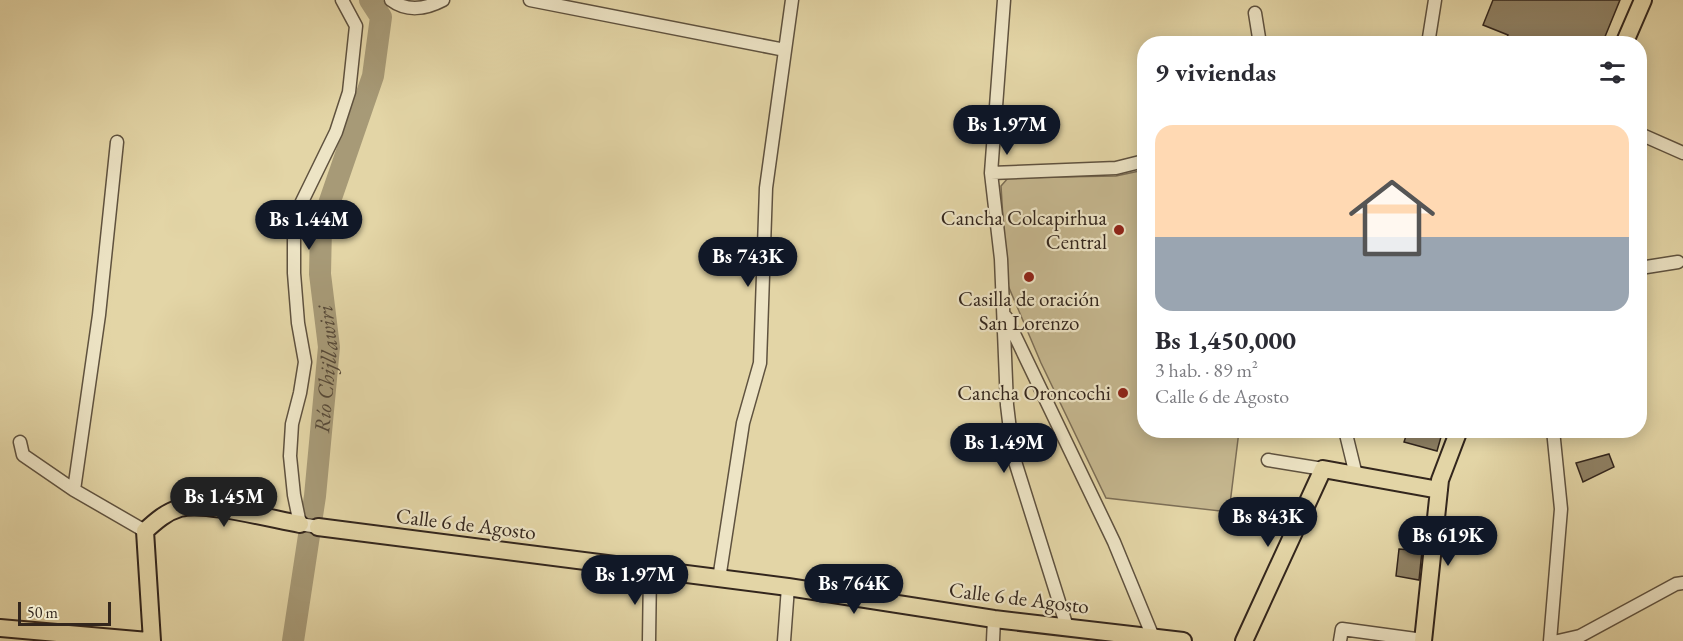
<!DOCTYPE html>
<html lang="es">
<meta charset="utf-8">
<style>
:root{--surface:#fff;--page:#f2f2f3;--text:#2b2b33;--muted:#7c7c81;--line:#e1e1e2;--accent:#111827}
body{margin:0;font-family:"EB Garamond",serif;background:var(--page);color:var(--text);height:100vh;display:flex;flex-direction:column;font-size:22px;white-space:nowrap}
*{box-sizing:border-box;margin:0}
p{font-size:20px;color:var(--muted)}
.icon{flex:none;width:33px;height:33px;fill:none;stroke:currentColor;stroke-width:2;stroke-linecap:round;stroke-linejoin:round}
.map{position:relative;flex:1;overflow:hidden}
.sheet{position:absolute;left:1137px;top:36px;width:510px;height:402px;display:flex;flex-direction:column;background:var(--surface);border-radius:24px;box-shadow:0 3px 15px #0003}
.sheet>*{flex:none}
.scale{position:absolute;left:18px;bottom:15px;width:93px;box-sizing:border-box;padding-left:6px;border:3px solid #33261d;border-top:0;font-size:16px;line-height:21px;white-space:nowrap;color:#33261d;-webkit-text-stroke:4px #ede4c5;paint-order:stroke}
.price{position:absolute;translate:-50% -51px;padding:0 14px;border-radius:21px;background:var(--accent);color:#fff;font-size:20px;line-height:39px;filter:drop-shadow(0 2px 3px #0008)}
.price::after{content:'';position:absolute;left:50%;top:36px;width:18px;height:14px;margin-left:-9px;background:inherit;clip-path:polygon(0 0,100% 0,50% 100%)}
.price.selected{background:#222;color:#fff}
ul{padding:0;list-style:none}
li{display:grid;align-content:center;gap:12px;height:318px;padding:0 18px}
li+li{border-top:2px solid var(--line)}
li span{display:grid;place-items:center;height:186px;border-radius:18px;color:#555}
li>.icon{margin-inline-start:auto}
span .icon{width:108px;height:108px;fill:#fffc;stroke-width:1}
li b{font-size:26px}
h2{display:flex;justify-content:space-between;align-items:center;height:72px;padding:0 18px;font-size:26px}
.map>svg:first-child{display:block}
.green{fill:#c5b78f;stroke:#7c6e56;stroke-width:1.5}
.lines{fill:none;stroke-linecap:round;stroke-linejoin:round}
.river{stroke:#a79a77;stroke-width:22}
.building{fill:#8f8164;stroke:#33261d;stroke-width:1.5}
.minor-casing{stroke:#5f523f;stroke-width:15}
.major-casing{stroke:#33261d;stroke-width:20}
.minor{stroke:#ede4c5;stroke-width:12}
.major{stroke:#e3d5a6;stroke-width:16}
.poi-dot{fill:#8f2418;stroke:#ede4c5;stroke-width:2}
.labels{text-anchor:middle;stroke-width:4.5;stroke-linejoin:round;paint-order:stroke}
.poi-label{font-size:21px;fill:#33261d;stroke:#ede4c5;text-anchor:end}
.street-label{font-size:21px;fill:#33261d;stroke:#ede4c5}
.water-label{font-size:22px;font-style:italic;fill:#564938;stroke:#ede4c5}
</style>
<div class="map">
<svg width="1683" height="641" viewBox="0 0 1683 641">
<rect width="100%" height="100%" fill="#e3d5a6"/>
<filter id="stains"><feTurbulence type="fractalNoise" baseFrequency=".00333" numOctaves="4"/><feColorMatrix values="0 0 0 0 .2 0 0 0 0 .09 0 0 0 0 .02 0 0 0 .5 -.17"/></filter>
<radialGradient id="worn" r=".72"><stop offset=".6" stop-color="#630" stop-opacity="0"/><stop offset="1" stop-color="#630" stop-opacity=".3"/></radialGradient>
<path class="green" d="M 1144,170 L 1144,430 L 1239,431 L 1229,512 L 1106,498 L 1041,363 L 1007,283 L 1001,186 L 1008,178 L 1116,176 Z"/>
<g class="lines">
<path class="river" id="s1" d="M 293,641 L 315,496 L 329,347 L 320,274 L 321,227 L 373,76 L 381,17 L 370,0"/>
</g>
<path class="building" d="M 1493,0 L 1620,0 L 1602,44 L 1504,44 L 1508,35 L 1483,25 Z
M 1408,430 L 1443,430 L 1437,451 L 1404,442 Z
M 1609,454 L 1614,467 L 1583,482 L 1576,463 Z
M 1399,549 L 1422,551 L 1419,580 L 1396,576 Z"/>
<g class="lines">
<defs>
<path id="minor" d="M 391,0 C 407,12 426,9 443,0
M 530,0 L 785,50
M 1004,0 L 991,173 L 1001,259 L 1007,405 L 1013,455 L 1067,627
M 1255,13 L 1260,44
M 1428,44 L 1435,0
M 1640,134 L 1683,153
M 991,173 L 1116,168 L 1144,161
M 1640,268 L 1678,262
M 1006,317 L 1114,542 L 1153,637
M 1345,430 L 1356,475
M 20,442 L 23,455 L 74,490 L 145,531
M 1268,460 L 1323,469
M 74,490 L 99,315 L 117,142
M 318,527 L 300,524 L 294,495 L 290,456 L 292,424 L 300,393 L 305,362 L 298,323 L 294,273 L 294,218 L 336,132 L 349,92 L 356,26 L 342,0
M 719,579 L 743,423 L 760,363 L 766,188 L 792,0
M 649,641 L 650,570
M 784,641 L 788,587
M 993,641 L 994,619
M 1340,641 L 1342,629 L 1423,640
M 1550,641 L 1561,509 L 1553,430
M 1558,641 L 1580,636 L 1676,584 L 1683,583"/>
<path id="major" d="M 1624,44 L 1643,0
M 318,527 L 788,587 L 994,619 L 1183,641
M 0,628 L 148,641
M 152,641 L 145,531 C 156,521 166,512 180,508 C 203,501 272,519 300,524
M 1244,641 L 1323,469 L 1439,490
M 1423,641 L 1440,480 L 1459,430"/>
</defs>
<use href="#minor" class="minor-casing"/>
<use href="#major" class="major-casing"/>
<use href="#minor" class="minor"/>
<use href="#major" class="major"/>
</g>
<g class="poi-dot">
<circle cx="1119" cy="230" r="6"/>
<circle cx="1029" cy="277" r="6"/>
<circle cx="1123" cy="393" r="6"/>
</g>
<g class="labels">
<g class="poi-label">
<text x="1107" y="225">Cancha Colcapirhua<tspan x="1107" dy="24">Central</tspan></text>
<text x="1029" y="306" text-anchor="middle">Casilla de oración<tspan x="1029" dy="24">San Lorenzo</tspan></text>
<text x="1111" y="400">Cancha Oroncochi</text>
</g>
<g class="street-label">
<text transform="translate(466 524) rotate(7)" y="7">Calle 6 de Agosto</text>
<text transform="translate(1019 598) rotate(7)" y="7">Calle 6 de Agosto</text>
</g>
<g class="water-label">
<text dy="8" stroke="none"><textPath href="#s1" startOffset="274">Río Chijllawiri</textPath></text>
</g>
</g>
<rect width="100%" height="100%" filter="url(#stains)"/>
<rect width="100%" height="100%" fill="url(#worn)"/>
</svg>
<div class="scale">50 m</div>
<b class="price" style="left:1007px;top:156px">Bs 1.97M</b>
<b class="price" style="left:309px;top:251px">Bs 1.44M</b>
<b class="price" style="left:748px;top:288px">Bs 743K</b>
<b class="price" style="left:1004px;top:474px">Bs 1.49M</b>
<b class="price selected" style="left:224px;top:528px">Bs 1.45M</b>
<b class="price" style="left:1268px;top:548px">Bs 843K</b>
<b class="price" style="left:1448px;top:567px">Bs 619K</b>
<b class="price" style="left:635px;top:606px">Bs 1.97M</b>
<b class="price" style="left:854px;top:615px">Bs 764K</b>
<section class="sheet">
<h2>9 viviendas<svg class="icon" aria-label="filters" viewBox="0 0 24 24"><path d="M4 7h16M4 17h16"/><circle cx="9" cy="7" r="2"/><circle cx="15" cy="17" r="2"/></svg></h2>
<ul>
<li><span style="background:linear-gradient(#ffd9b3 60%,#9aa5b1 0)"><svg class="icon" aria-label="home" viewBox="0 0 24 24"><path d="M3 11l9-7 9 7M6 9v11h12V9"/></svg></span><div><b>Bs 1,450,000</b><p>3 hab. · 89 m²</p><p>Calle 6 de Agosto</p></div></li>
</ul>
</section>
</div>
